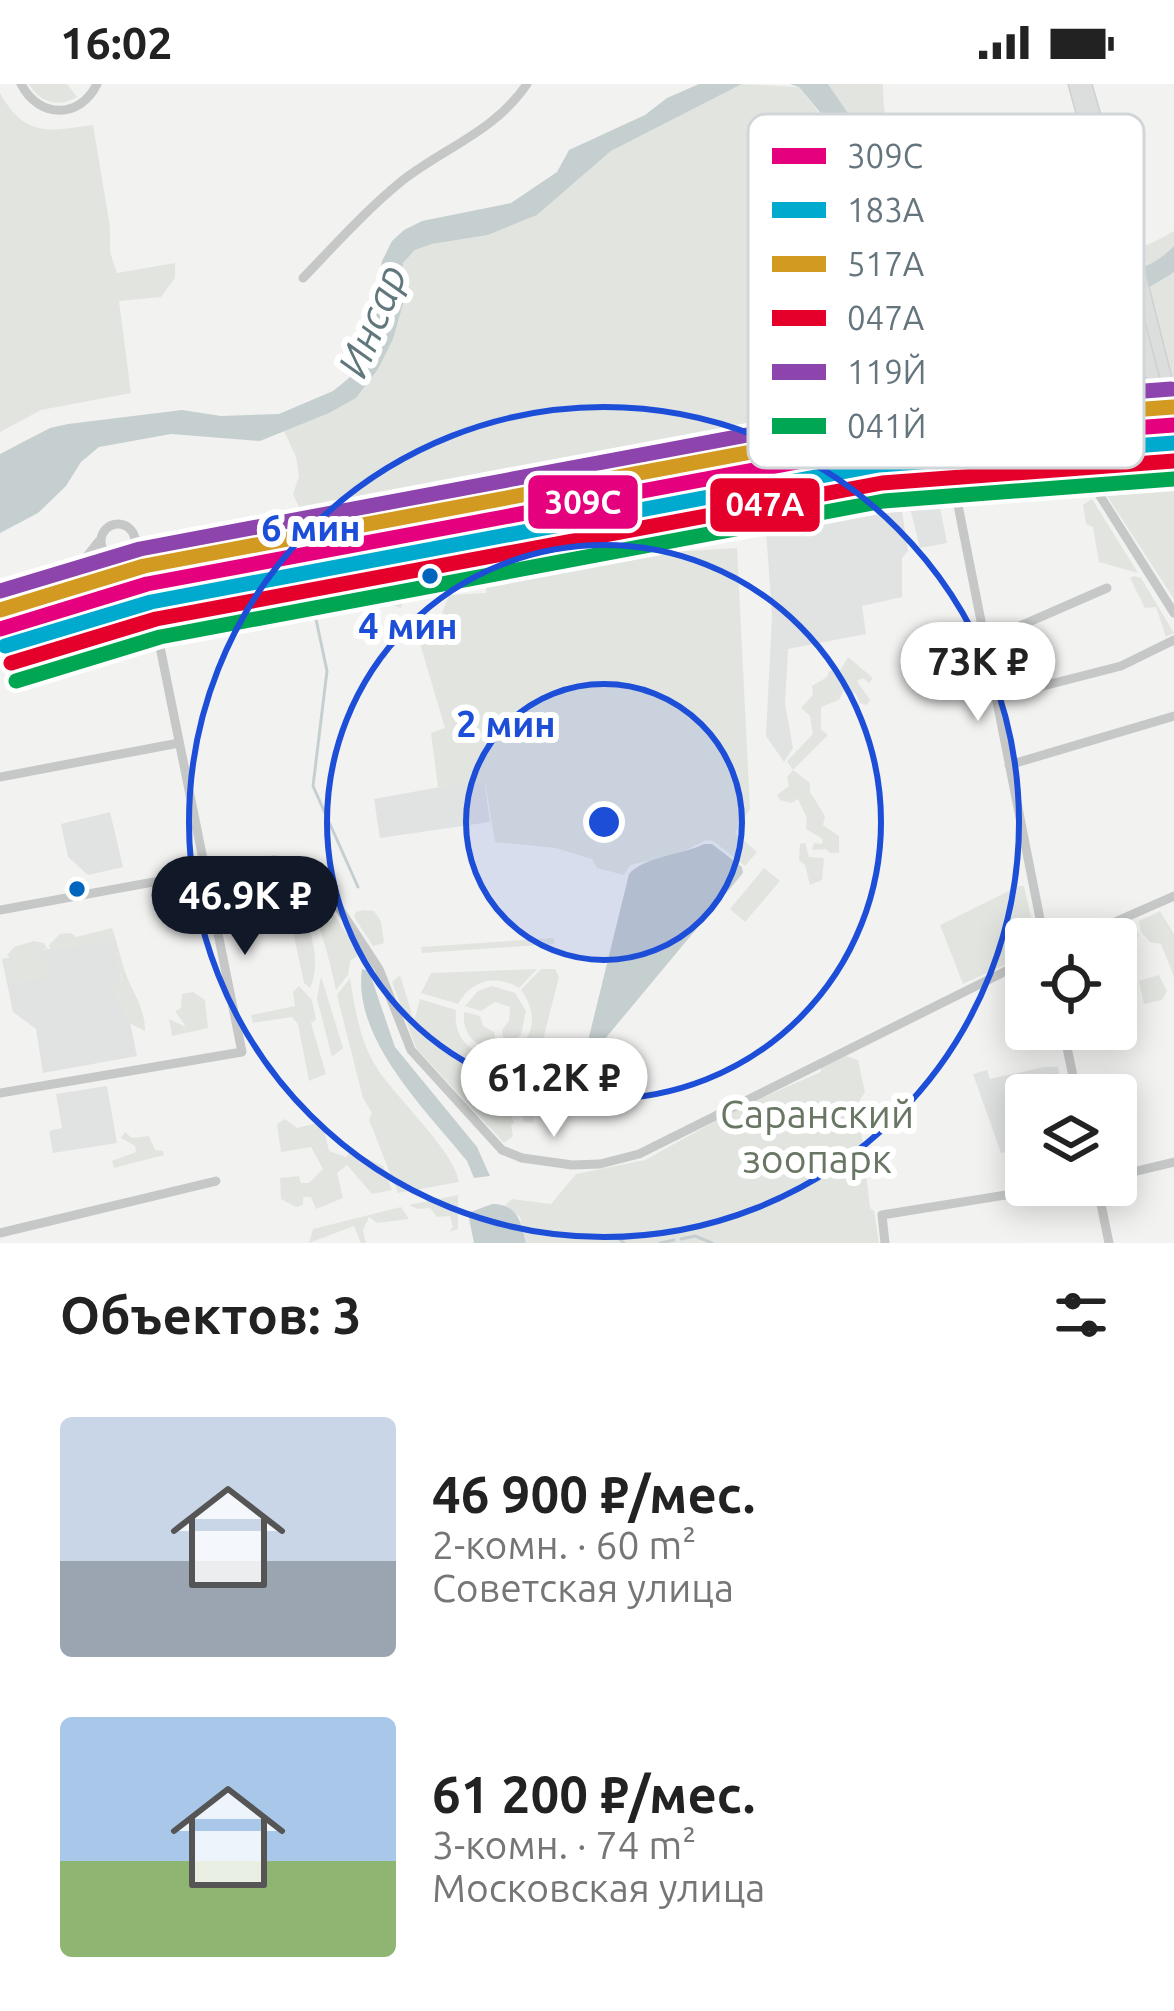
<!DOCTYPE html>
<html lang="ru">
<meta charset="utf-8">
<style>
:root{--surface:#fff;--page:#f2f2f2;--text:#222;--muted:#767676;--accent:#111827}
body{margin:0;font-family:Ubuntu,sans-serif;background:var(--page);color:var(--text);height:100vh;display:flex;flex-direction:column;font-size:45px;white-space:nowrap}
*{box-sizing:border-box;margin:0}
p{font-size:39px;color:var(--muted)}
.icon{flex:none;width:66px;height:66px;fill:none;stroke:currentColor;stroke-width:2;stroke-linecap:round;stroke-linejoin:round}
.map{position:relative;height:1159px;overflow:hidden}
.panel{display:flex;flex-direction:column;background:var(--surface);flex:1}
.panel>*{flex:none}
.buttons{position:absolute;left:1005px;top:834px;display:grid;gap:24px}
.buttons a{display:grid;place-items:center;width:132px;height:132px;border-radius:12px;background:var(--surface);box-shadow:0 6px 30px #0003;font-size:60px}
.price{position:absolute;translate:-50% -102px;padding:0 27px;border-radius:42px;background:#fff;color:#222;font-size:39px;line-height:78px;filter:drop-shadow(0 3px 6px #0008)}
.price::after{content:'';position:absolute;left:50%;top:72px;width:36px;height:27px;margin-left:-18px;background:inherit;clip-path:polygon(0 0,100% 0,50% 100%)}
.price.on{background:var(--accent);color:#fff}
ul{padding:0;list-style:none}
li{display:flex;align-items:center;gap:36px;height:300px;padding:0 60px}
li span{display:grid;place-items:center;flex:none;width:336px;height:240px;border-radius:12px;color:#555}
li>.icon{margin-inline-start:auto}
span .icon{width:144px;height:144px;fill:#fffc;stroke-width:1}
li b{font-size:51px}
h2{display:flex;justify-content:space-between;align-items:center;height:144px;padding:0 60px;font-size:51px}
.status{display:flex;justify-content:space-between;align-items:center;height:84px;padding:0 60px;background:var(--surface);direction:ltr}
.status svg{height:33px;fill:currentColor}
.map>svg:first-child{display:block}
.built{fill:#e1e2e2}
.green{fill:#e2e5df}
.water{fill:#c6cfd0}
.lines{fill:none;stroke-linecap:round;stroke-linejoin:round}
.stream{stroke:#c6cfd0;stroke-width:3}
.major-casing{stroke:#cfd0d0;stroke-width:15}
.minor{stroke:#c6c8c8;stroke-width:9}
.major{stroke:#dcdddd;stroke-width:12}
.major-bridge-casing{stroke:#cfd0d0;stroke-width:15;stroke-linecap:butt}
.major-bridge{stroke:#dcdddd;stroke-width:12}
.rail-1-casing{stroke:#fff;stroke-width:24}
.rail-2-casing{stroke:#fff;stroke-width:24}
.rail-3-casing{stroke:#fff;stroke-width:24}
.rail-4-casing{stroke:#fff;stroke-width:24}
.rail-5-casing{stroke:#fff;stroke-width:24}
.rail-6-casing{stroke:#fff;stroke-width:24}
.rail-1{stroke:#e5007d;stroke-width:15}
.rail-2{stroke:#00a9ce;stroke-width:15}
.rail-3{stroke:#d29a20;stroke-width:15}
.rail-4{stroke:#e4002b;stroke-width:15}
.rail-5{stroke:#8e44ad;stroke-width:15}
.rail-6{stroke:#00a651;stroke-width:15}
.ring{fill:none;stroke:#1d4ed8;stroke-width:6}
.bus-dot{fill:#0065bd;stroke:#fff;stroke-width:4.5}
.labels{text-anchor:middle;stroke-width:12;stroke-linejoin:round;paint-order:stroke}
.park-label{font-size:39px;fill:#687663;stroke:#fff}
.water-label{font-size:42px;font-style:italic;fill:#60777b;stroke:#fff}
.key{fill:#fff;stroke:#d1d6d8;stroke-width:3}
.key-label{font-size:33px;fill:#65757e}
.centre{fill:#1d4ed8;stroke:#fff;stroke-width:6}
.ring-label{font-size:36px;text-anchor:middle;font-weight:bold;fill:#1d4ed8;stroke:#fff;stroke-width:12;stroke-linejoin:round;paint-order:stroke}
.line-badge{stroke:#fff;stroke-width:4.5}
.badge-label{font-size:33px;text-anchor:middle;font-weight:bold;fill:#fff}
</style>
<div class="status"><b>16:02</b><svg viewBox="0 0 49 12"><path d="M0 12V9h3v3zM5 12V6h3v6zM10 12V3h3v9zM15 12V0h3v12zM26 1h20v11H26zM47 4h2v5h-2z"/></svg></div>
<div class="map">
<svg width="1174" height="1159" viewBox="0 0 1174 1159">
<rect width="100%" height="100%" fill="#f2f2f1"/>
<path class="built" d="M 1174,336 L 1174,346 L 878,366 L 312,472 L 310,463 L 876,358 Z
M 938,413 L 947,459 L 920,464 L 909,420 Z
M 900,414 L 908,467 L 902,474 L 902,513 L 862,522 L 866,550 L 788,565 L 785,620 L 793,664 L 784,678 L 766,652 L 772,531 L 766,446 L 815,438 L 818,427 Z
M 484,695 L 490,738 L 380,754 L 374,715 Z
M 110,728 L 123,783 L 88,791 L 68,773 L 61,740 Z
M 112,851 L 137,972 L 43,989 L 36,945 L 13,928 L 2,875 Z
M 1044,983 L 1058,983 L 1060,995 L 1044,998 L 1046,1011 L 1026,1011 L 1026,1064 L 1001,1069 L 973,990 L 987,986 L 990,995 Z
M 107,1002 L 117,1059 L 53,1069 L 49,1047 L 62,1044 L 56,1010 Z"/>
<path class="green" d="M 29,0 L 67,0 L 77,13 C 58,24 40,19 29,0 Z
M 742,0 L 799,3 L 892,124 L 1035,189 L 1072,212 L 1160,198 L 1174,188 L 1174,336 L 876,358 L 310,463 L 303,447 L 306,439 L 293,410 L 299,392 L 296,373 L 284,347 L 356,314 L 377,288 L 403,220 L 403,179 L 415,166 L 432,160 L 488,151 L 537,131 L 611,67 Z
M 828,0 L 883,0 C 883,27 888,59 903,82 C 926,118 1042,157 1085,176 C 1115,176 1149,162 1174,147 L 1174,162 C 1148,187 1118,195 1084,189 L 922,114 L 902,100 L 880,76 Z
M 0,9 C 25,54 49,47 93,41 L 110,143 L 110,168 L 117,189 L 175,179 L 175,194 L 161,213 L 119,217 L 131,309 L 41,326 L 0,348 Z
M 1174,345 L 1174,360 L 816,394 L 734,416 L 314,492 L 312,482 L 724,408 C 849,352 995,366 1128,351 C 1144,350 1158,346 1174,345 Z
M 1174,377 L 1174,389 L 1103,406 L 1103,387 L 1111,384 Z
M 1174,393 L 1174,515 L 1105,409 Z
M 1092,415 L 1138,489 L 1099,478 L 1093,443 L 1086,440 L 1083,421 Z
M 737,464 L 750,725 L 735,749 L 757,768 L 745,782 L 713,757 L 706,756 L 678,770 L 630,781 L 624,791 L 597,784 L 592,775 L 556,764 L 495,758 L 485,699 L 438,703 L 431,649 L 445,644 L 416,546 L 440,535 L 449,511 L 486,509 L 487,479 Z
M 130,475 L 136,475 L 140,487 L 0,531 L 0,520 Z
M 1134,492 L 1141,494 L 1174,549 L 1166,553 L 1156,523 L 1145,524 L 1130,494 Z
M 391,498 L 396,499 L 404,515 L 401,524 L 373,514 L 345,516 L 355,504 Z
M 848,573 L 873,594 L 869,599 L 863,594 L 857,597 L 870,616 L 867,621 L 860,619 L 856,610 L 845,604 L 839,616 L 821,623 L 821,645 L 828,651 L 793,686 L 810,699 L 810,708 L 825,732 L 823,741 L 839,752 L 839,769 L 830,769 L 826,765 L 812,766 L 814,759 L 822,760 L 823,755 L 806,745 L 807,734 L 798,715 L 791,719 L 780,716 L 777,711 L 789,702 L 787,693 L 793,686 L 787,677 L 813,650 L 810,632 L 801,624 L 813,611 L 812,602 L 827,593 L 829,587 L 840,587 Z
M 805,759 L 809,773 L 824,774 L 822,796 L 810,801 L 805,781 L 799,776 L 800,760 Z
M 764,784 L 780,797 L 745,838 L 730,825 Z
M 293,785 L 313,799 L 360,870 L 350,877 L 348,891 L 336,906 C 329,875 323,848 309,820 C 302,807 291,800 288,786 Z
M 1019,802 L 1024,802 L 1035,851 L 1026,855 L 1026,871 L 963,900 L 940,841 Z
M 288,804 C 307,828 324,875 310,904 L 304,899 L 284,805 Z
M 364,826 L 374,827 L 381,837 L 384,859 L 373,862 L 354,833 L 356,828 Z
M 1160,827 L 1174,850 L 1174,893 L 1161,860 L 1150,858 L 1141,848 L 1139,837 Z
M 1133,841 L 1139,851 L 1134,861 L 1137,876 L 1120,879 L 1116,855 L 1105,853 Z
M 112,844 C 118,860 121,878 127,893 C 135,912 145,925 145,947 L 125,937 L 122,931 L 126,924 L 117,920 L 113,903 L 122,896 L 110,857 L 58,866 L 51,866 L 49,861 L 60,850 L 71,849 L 76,853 Z
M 554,854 L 554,860 L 422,869 L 421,863 Z
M 34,857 L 44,859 L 47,864 L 31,872 L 45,870 L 50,892 L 9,901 L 5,879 L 14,876 L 7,871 L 14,863 Z
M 537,885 L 519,904 C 496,890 471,896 458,920 L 421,909 L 431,889 Z
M 541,885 L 555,885 L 559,893 L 533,995 L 543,999 L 533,1039 L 524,1038 L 508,970 C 535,957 539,930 521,906 Z
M 400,891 L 414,937 L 420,915 L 456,926 C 453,955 471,971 499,972 L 501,979 L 497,981 L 499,988 L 502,987 L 506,1001 L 502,1003 L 514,1039 L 511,1041 L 513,1052 L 504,1059 L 416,964 L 392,898 Z
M 1159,891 L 1167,907 L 1162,916 L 1144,920 L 1139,897 Z
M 321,892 L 343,964 L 332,973 L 317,915 Z
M 350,894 C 355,925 360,958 377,984 C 396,1014 455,1068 459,1098 L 398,1109 L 369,1036 L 372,1029 L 363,1014 L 337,911 Z
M 299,902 L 312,916 L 316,936 L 311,939 L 326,990 L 309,997 L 298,940 L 292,933 L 253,939 L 251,931 L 295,922 L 293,908 Z
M 492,902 L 515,909 L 526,927 L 521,951 L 505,963 L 502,946 L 509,937 L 510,923 L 495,918 L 481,927 L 465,922 L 478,907 Z
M 193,908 L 205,916 L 208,944 L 172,952 L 169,935 L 186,943 L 175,927 L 181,924 L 182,910 Z
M 464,928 L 480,932 L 483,942 L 494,948 L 497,965 C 475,964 462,950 464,928 Z
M 846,972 L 858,976 L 865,1008 L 858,1019 L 870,1124 L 874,1127 L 879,1159 L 526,1159 L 520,1133 L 505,1121 L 512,1115 L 551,1120 L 576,1090 L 645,1076 L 743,1022 L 821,988 L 821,984 Z
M 285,1035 L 297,1044 L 322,1038 L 329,1067 L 346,1073 L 351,1067 L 383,1082 L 392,1106 L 372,1110 L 347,1081 L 337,1089 L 343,1114 L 316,1125 L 311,1113 L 303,1113 L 303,1121 L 296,1123 L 281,1115 L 280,1094 L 299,1092 L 301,1099 L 309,1099 L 323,1085 L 311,1063 L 281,1068 L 277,1040 Z
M 125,1048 L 132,1054 L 149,1052 L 155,1066 L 163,1067 L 164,1071 L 114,1084 L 112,1077 L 136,1068 L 135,1062 L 121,1054 Z
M 458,1111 L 458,1145 L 449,1148 L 453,1143 L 450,1132 L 437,1133 L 430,1124 L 418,1125 L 409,1121 Z
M 401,1123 L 409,1135 L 377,1139 L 369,1133 L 363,1146 L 366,1159 L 361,1159 L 354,1142 L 309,1159 L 313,1145 Z"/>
<path class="water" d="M 699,0 L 742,0 L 611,67 L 537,131 L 488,151 L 432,160 L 415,166 L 403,179 L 403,220 L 393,255 L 377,287 L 356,314 L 329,329 L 260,357 L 171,350 L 99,363 L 81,378 L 66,402 L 38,429 L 0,449 L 0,370 L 50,344 L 68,340 L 182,326 L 221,332 L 279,330 L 333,307 L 349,294 L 361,276 L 382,177 L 392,157 L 404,146 L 422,137 L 511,119 L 557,88 L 569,66 L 645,31 L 667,14 Z
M 790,0 L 828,0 L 880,76 L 902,100 L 922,114 L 1084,189 C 1118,195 1149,187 1174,162 L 1174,188 C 1147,208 1111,219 1078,213 C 1063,210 1050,198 1037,191 C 997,168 952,153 910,135 L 892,124 L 880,111 L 842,55 L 799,3 Z
M 704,760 L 712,760 L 742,783 L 743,789 L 599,962 L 588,957 L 629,790 C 645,772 682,771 704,760 Z
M 362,885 L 369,887 L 395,963 L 477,1063 L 490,1092 L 474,1094 L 467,1077 C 426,1026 352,955 362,885 Z
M 492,1120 C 518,1120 521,1138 526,1159 L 474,1159 L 468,1129 Z"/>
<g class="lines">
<path class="stream" d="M 299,445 L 301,486 L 308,498
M 310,507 L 327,587 L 313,702 L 358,803
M 617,1153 L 624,1159
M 681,1155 L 695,1152 L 712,1159
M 660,1159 L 674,1156"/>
<defs>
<path id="major" d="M 1075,0 L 1086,41
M 1085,0 L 1130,155 L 1174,329"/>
</defs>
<use href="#major" class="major-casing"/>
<path class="minor" d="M 21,0 C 39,35 80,35 97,0
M 303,194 C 335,161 367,125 403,96 C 446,63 495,47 527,0
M 1078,377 L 1174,529
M 933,396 L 946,401 L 957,416 L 1044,855
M 1096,404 L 1097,388 L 1115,377
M 748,424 C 800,425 854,418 902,398
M101 457a17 17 0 1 1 34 0a17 17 0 1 1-34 0Z
M 68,486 L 84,476 L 99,457
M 0,511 L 121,473
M 985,557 L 1107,504
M 0,573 L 32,562 L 139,537 L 505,464 L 738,423 L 807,401 L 907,396 L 1174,368
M 996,614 L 1121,582 L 1174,556
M 1009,681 L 1174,632
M 0,693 L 179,659
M 0,826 L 274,776 L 300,779 L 320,795 L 379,885 L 411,966 L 502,1066 L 522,1074 L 572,1081 L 600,1080 L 639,1070 L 1026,877
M 1076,855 L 1174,812
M 1063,945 L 1077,1011
M 0,1009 L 242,968 L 140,464 L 134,452
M 1116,1092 L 1174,1078
M 1097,1101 L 1109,1159
M 0,1149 L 216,1097
M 885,1159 L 882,1131 L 1067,1101"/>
<use href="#major" class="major"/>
<defs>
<path id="major-bridge" d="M 1086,41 L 1174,374"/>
</defs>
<use href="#major-bridge" class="major-bridge-casing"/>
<use href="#major-bridge" class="major-bridge"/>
<defs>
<path id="rail-1" d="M 0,545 L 147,500 L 877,363 L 1174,341"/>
<path id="rail-2" d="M 5,562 L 151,518 L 879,381 L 1174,359"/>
<path id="rail-3" d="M 0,526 L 144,482 L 874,345 L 1173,323"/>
<path id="rail-4" d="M 11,579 L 156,535 L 882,399 L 1174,377"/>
<path id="rail-5" d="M 0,507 L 140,465 L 870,328 L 1171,305"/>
<path id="rail-6" d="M 16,597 L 160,553 L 884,417 L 1174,395"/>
</defs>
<use href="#rail-1" class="rail-1-casing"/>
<use href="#rail-2" class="rail-2-casing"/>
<use href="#rail-3" class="rail-3-casing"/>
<use href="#rail-4" class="rail-4-casing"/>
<use href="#rail-5" class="rail-5-casing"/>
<use href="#rail-6" class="rail-6-casing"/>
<use href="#rail-1" class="rail-1"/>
<use href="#rail-2" class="rail-2"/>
<use href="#rail-3" class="rail-3"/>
<use href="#rail-4" class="rail-4"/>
<use href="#rail-5" class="rail-5"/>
<use href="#rail-6" class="rail-6"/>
</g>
<circle cx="604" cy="738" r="138" fill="#1d4ed8" fill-opacity=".12"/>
<g class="ring">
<circle cx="604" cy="738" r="138"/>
<circle cx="604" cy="738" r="277"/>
<circle cx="604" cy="738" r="415"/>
</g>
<g class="bus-dot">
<circle cx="430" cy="492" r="10"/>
<circle cx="77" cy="805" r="10"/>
</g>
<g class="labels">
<g class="park-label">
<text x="817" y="1044">Саранский<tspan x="817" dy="45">зоопарк</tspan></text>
</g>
<g class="water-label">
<text transform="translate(372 237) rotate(-68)" y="15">Инсар</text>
</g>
</g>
<rect x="748" y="30" width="396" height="354" rx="18" class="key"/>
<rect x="772" y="64" width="54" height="16" fill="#e5007d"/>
<rect x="772" y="118" width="54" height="16" fill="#00a9ce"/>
<rect x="772" y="172" width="54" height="16" fill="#d29a20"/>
<rect x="772" y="226" width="54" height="16" fill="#e4002b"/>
<rect x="772" y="280" width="54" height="16" fill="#8e44ad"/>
<rect x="772" y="334" width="54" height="16" fill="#00a651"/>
<g class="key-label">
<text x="847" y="84">309С</text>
<text x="847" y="138">183А</text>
<text x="847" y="192">517А</text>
<text x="847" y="246">047А</text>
<text x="847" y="300">119Й</text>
<text x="847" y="354">041Й</text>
</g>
<circle cx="604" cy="738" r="18" class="centre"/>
<g class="ring-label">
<text x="311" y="457">6 мин</text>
<text x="408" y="555">4 мин</text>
<text x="506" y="653">2 мин</text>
</g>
<g class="line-badge">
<rect x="526" y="389" width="114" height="58" rx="12" fill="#e5007d"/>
<rect x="708" y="392" width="114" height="58" rx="12" fill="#e4002b"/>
</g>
<g class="badge-label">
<text x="583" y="430">309С</text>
<text x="765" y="432">047А</text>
</g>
</svg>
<div class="buttons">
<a><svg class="icon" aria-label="locate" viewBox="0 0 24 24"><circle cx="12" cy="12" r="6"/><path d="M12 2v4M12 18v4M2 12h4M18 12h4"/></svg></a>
<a><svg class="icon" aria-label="layers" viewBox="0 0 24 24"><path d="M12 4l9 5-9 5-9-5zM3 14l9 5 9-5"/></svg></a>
</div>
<b class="price" style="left:978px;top:640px">73K ₽</b>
<b class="price on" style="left:245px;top:874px">46.9K ₽</b>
<b class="price" style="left:554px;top:1056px">61.2K ₽</b>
</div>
<section class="panel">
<h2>Объектов: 3<svg class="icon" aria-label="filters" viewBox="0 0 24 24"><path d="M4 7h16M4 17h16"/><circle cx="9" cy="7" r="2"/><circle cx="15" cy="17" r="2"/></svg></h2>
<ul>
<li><span style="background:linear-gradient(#c9d6e8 60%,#9aa5b1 0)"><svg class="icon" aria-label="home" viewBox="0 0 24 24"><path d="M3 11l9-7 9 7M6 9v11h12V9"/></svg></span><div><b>46 900 ₽/мес.</b><p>2-комн. · 60 m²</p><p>Советская улица</p></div></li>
<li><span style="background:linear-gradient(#a9c7e8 60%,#8fb573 0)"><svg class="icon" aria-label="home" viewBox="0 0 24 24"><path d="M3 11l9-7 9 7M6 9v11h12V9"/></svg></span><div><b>61 200 ₽/мес.</b><p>3-комн. · 74 m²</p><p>Московская улица</p></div></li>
</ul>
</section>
